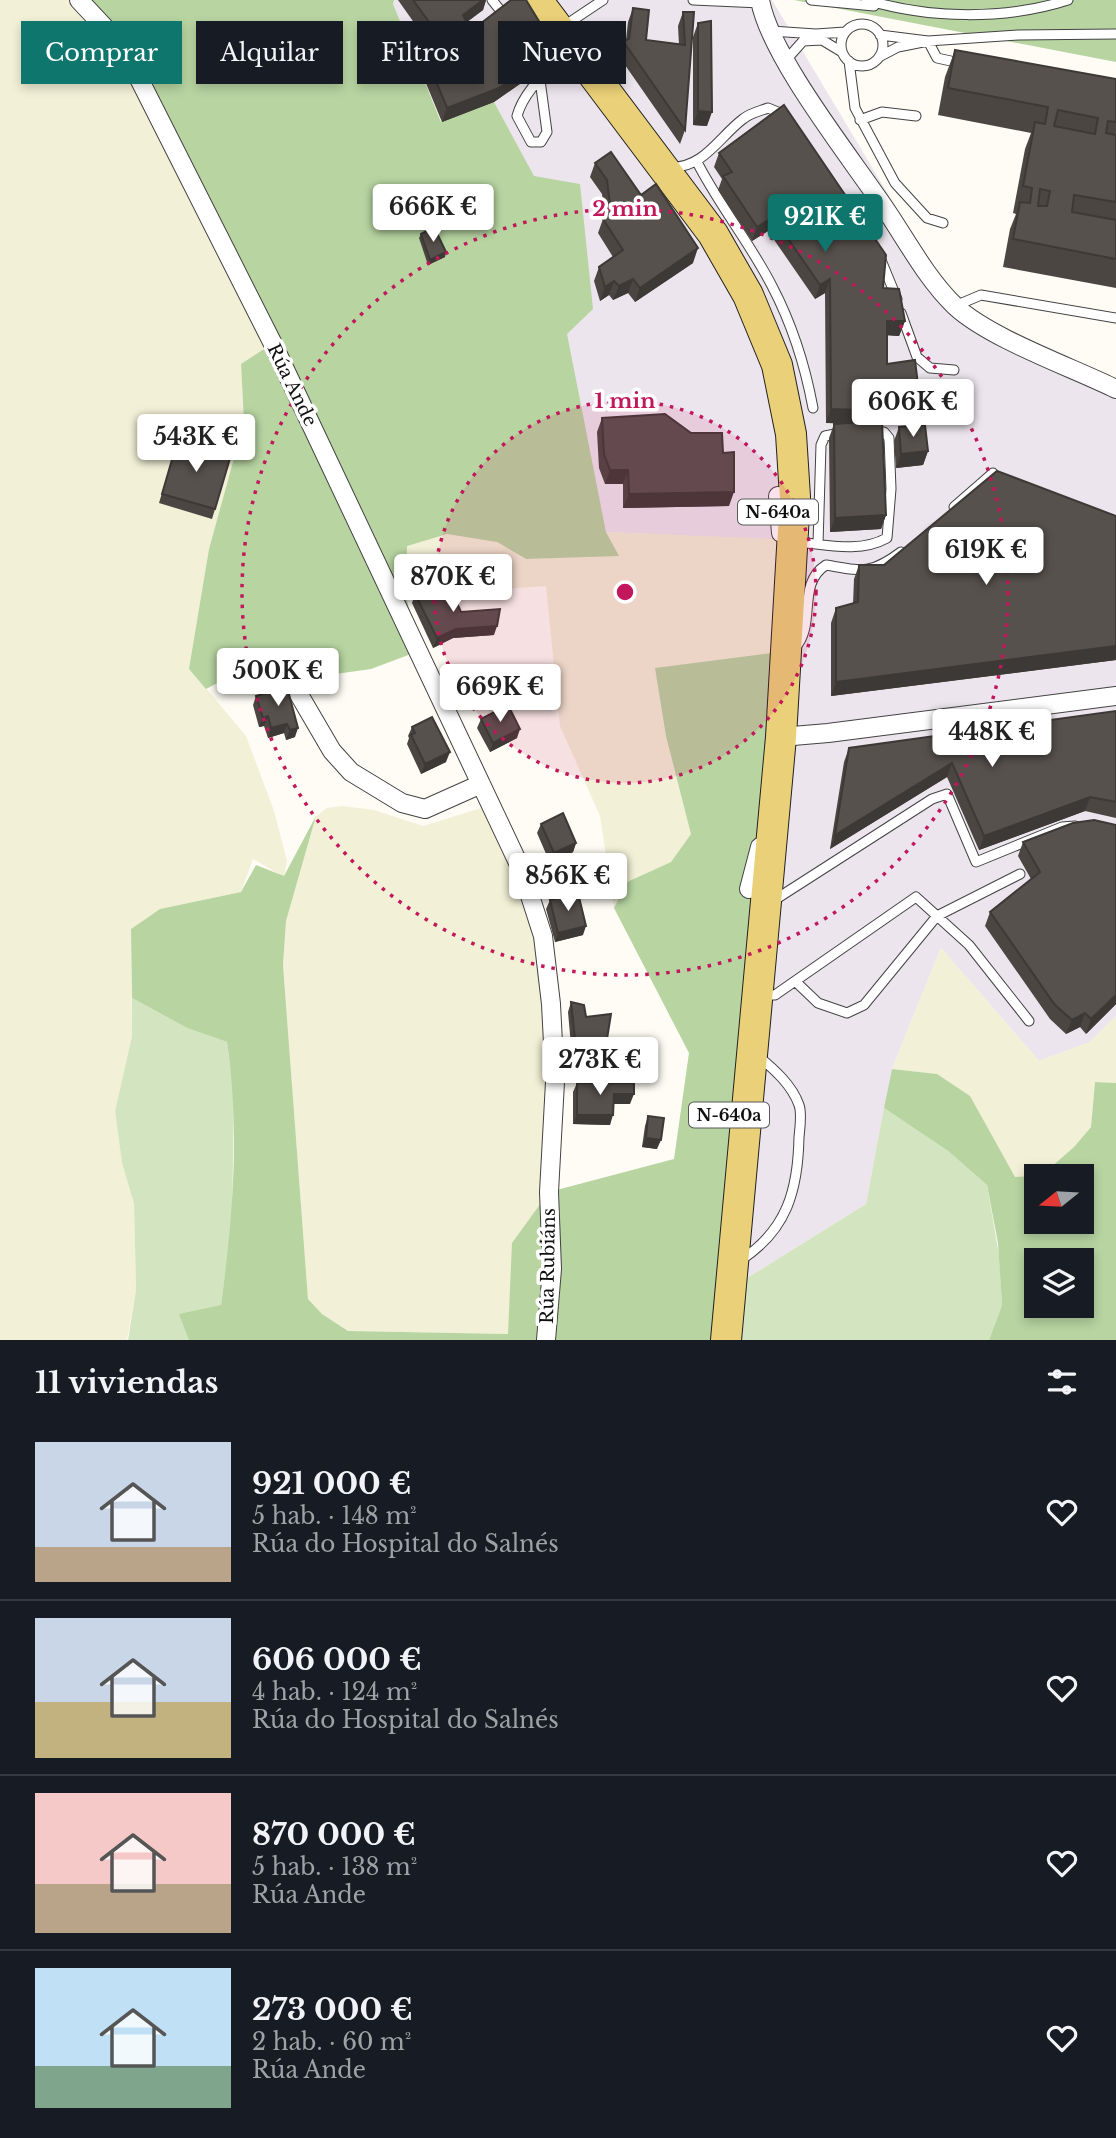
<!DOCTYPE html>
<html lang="es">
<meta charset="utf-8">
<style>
:root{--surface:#171b24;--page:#242831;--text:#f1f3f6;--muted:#9ea1a6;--line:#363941;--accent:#0f766e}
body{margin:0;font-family:"Libre Baskerville",serif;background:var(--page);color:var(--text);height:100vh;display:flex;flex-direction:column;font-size:26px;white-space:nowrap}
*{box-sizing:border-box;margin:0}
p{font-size:23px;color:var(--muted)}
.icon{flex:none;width:38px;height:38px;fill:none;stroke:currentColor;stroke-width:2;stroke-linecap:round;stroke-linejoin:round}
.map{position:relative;height:1340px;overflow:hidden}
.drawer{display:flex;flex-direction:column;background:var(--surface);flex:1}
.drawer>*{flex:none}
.hud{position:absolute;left:21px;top:21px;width:700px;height:63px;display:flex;gap:14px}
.needle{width:46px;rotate:252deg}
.buttons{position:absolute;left:1024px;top:1164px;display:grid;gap:14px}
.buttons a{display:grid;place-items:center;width:70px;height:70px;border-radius:0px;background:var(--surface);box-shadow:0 4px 10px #0003;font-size:35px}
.price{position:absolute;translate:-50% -60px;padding:0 16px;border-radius:7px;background:#fff;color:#222;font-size:23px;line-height:46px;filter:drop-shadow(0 2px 4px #0008)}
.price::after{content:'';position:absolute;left:50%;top:42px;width:21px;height:16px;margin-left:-10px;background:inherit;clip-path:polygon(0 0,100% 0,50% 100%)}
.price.selected{background:var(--accent);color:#fff}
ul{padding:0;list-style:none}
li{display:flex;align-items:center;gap:21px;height:175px;padding:0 35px}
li+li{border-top:2px solid var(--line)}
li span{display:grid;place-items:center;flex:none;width:196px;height:140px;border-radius:0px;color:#555}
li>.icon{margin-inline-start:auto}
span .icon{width:84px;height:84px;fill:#fffc;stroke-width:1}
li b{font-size:30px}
h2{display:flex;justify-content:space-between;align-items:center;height:84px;padding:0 35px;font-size:30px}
.pill{padding:0 24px;border-radius:0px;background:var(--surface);box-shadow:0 4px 10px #0003;font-size:24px;line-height:63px}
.pill.selected{background:var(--accent);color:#fff}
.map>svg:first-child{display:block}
.industrial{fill:#ece5ed}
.farmland{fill:#f2f0d6}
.green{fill:#d3e5c0}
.forest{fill:#b7d4a1;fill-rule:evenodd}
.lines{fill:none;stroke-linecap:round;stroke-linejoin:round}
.lane-casing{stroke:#434343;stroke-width:11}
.street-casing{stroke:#434343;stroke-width:20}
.primary-casing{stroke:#212121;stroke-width:32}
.lane{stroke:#fff;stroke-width:9}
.street{stroke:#fff;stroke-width:18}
.primary{stroke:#ead078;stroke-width:30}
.wall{fill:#4b4642}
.shaded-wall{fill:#3d3936}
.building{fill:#57514d;stroke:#3d3936;stroke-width:2;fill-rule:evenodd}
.ring{fill:none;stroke:#c2185b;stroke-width:3.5;stroke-dasharray:3.5 7}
.labels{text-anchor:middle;stroke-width:7;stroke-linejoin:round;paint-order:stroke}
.shield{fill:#fff;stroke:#585858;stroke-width:2}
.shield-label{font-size:16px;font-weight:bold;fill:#101010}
.street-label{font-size:18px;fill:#101010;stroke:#fff}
.centre{fill:#c2185b;stroke:#fff;stroke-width:3.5}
.ring-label{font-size:21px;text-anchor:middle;font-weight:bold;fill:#c2185b;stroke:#fff;stroke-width:7;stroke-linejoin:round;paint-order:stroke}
</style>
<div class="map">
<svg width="1116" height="1340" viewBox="0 0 1116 1340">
<rect width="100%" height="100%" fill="#fefcf4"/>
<path class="industrial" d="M 390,0 L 772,0 L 955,306 L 1116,395 L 1116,1016 L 1090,1042 L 1039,1061 L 941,948 L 892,1069 L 866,1204 L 731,1288 L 793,541 L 606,532 L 534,177 L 494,102 L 442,122 Z"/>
<path class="farmland" d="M 0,0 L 71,0 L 123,47 L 273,344 L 241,365 L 244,422 L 209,549 L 190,669 L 246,736 L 274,811 L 287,861 L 284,877 L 253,859 L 241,892 L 160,909 L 131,929 L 132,1036 L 115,1111 L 122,1163 L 134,1204 L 136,1290 L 127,1340 L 0,1340 Z
M 442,530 L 497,542 L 526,559 L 618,555 L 606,532 L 777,539 L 770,654 L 691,834 L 671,862 L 627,882 L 614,908 L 600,816 L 560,726 L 546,586 L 406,596 L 406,546 Z
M 491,805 L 543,936 L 549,1192 L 509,1334 L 348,1331 L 322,1314 L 308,1299 L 283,965 L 286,921 L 316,816 L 327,808 L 342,806 L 374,810 L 423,826 Z
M 941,948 L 1039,1061 L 1090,1042 L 1116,1016 L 1116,1083 L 1095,1082 L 1091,1127 L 1074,1147 L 1042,1175 L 1015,1177 L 937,1074 L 892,1069 Z"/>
<path class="green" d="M 132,998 L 187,1028 L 227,1042 L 234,1093 L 232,1227 L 221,1305 L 189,1340 L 128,1340 L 136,1290 L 134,1204 L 122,1163 L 115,1111 L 132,1036 Z
M 884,1108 L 948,1151 L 987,1185 L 999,1255 L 1002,1305 L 989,1340 L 726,1340 L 731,1288 L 866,1204 Z"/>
<path class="forest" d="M 71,0 L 394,0 L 393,4 L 441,122 L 494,102 L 534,176 L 580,184 L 593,309 L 567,334 L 606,532 L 619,556 L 526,559 L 497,542 L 447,534 L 407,546 L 406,596 L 419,651 L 371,669 L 300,679 L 264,659 L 206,689 L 189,669 L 209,549 L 244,422 L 241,364 L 272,344 L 123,47 Z
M 794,0 L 1116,0 L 1116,62 Z
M 787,651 L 726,1340 L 189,1340 L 179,1314 L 221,1305 C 233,1218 240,1129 227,1042 L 187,1028 L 132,998 L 131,929 L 160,909 L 241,892 L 256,865 L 284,876 L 316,816 L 286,921 L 283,965 L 308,1299 L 322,1314 L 348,1331 L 508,1334 L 512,1243 L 549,1192 L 674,1159 L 689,1053 L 614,908 L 627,882 L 671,862 L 691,834 L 666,736 L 655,668 Z
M 892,1069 L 937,1074 L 970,1096 L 1015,1177 L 1042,1175 L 1074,1147 L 1091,1127 L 1095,1082 L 1116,1083 L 1116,1340 L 989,1340 L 1002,1305 L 998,1243 L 987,1185 L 948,1151 L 884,1108 ZM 1036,1176 L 1082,1176 L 1082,1222 L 1036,1222 ZM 1036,1260 L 1082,1260 L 1082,1306 L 1036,1306 Z"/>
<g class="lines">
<defs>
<path id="lane" d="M 492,0 L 500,10
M 693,0 L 761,3
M 811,0 L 874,6
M 867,0 C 929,19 1006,20 1068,0
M841 45a21 21 0 1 1 42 0a21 21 0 1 1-42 0Z
M 564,26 L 603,0
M 771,31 L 816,34 L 845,32
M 879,57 L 898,47 L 928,41 L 880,35
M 786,60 L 803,41 L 822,40 L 842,52
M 849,61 L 855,108 L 895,183 L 927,218 L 943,223
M 960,63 L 937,58 L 928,41 L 1018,35 L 1116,34
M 540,80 L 547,132 L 541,142 L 531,142 L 517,116 C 524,90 549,70 567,50
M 860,120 L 882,112 L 916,116
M 697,162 C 719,205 750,243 772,286 C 793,326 805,365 813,408
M 670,167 C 703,169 719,137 743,119 C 750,113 760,111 768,108 L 785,115
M 881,260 L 897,299
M 955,306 L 981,295 L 1116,318
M 901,313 L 917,357 L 930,368 L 954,370
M 954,507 L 993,473
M 798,542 C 828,545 860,553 887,538 L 891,489 L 889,438 L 884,432 L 872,432
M 818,544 L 821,445 L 825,436 L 840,433
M 795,648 C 817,624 796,584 826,565 C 862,571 870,575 901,552
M 773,901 L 932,799 L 947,794 L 976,862 L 1062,827 L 1075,826
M 795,981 L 818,1003 L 847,1013 L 864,1005 L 937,916 L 1020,874
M 762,995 L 775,995 L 916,897 L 969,945 L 1029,1021
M 741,1260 C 787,1230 798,1190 799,1137 C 800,1127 802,1113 799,1105 C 792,1085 774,1069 758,1056"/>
<path id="street" d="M 79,0 L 123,47 L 273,344 L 522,871 L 543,936 L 551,1004 L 555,1082 L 549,1192 L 552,1269 L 546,1340
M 760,0 C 770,57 852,159 886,210 C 907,241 927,279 955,306 C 989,338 1071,367 1116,389
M 778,496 L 781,533
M 251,671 L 278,677 L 294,686 L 332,751 L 351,772 L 402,803 L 425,809 L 481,784
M 776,744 L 781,737 L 828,733 L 1116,696
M 749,889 L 760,847"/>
<path id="primary" d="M 537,0 L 713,234 L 748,295 L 777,365 L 791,434 L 795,497 L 781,737 L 726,1340"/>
</defs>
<use href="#lane" class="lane-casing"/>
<use href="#street" class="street-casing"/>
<use href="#primary" class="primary-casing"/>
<use href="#lane" class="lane"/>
<use href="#street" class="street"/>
<use href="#primary" class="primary"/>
</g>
<path class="wall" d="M 398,0 L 486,0 L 483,10 L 466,22 L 471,31 L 550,63 L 494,102 L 442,122 L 416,59 L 421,45 L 427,41 Z
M 633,8 L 646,40 L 679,45 L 678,26 L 683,12 L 694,12 L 685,130 L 680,144 L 618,55 L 623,41 L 626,40 L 628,22 Z
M 698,23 L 707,126 L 693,125 L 693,37 Z
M 955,50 L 1116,79 L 1116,288 L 1003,267 L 1010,229 L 1016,214 L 1013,213 L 1025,149 L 1031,133 L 938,115 L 945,77 Z
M 719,153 L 883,288 L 905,321 L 899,336 L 887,335 L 887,364 L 913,399 L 887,401 L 887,411 L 882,425 L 886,515 L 881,529 L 830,532 L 829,438 L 834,424 L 838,423 L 826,423 L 825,293 L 815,299 L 768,231 L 752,241 L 718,190 L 722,179 L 714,167 Z
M 595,163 L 641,195 L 693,263 L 635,302 L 628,293 L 613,300 L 609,295 L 600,301 L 594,281 L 599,267 L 613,257 L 598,233 L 603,219 L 605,218 L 602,194 L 590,177 Z
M 421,234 L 445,257 L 428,265 L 419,238 Z
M 602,418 L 691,433 L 723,453 L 729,506 L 623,508 L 623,484 L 605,484 L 599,468 L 597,432 Z
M 899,427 L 928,451 L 923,465 L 896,468 L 894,441 Z
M 178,439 L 215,509 L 212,519 L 159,503 Z
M 1116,516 L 1116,660 L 831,696 L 831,623 L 836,608 L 853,604 L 854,579 L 859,565 L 884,565 Z
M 415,594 L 461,612 L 494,635 L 453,638 L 433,648 L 412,603 Z
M 287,687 L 295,737 L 286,740 L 284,733 L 268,738 L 264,726 L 259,727 L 253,705 L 256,696 Z
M 1116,711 L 1116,818 L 1085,811 L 979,850 L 947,777 L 830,849 L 844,762 L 849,748 Z
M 481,719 L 517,738 L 490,752 L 477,728 Z
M 412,727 L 446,762 L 421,774 L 407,744 L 409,738 L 408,736 Z
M 541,824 L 576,843 L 573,852 L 550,863 L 537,833 Z
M 1023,842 L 1116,1004 L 1086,1034 L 1080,1027 L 1066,1034 L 1050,1019 L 985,926 L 990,912 L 1031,879 L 1018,856 Z
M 550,900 L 583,935 L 555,942 L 546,909 Z
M 571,1002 L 586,1017 L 603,1055 L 572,1057 L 568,1012 Z
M 577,1083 L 630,1104 L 613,1104 L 610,1125 L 573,1124 L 573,1092 Z
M 648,1116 L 657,1149 L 642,1147 L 645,1126 Z"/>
<path class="shaded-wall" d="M 483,0 L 486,0 L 483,10 L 458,29 L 463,15 Z
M 556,49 L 550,63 L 494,102 L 442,122 L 447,108 Z
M 698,111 L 712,112 L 707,126 L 693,125 Z
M 773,217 L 768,231 L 752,241 L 757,227 Z
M 698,248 L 693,263 L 635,302 L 640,288 Z
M 446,252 L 445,257 L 428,265 L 430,260 Z
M 633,279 L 628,293 L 613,300 L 619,286 Z
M 830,279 L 825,293 L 815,299 L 820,285 Z
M 614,281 L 609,295 L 600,301 L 605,287 Z
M 887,321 L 905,321 L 899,336 L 882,335 Z
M 918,385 L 913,399 L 881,401 L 886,387 Z
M 831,409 L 887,411 L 882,425 L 826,423 Z
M 928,451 L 923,465 L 896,468 L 901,454 Z
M 610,470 L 628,470 L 623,484 L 605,484 Z
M 734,492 L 729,506 L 623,508 L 629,494 Z
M 886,515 L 881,529 L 830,532 L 835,518 Z
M 497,626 L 494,635 L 453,638 L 433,648 L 437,638 L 456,629 Z
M 1116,646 L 1116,660 L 831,696 L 836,682 Z
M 268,716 L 264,726 L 259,727 L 263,718 Z
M 287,724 L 284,733 L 268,738 L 271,728 Z
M 298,728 L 295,737 L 286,740 L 290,730 Z
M 520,729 L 517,738 L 490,752 L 493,743 Z
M 450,752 L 446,762 L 421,774 L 425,764 Z
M 952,763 L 947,777 L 830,849 L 835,835 Z
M 1090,797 L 1085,811 L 979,850 L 984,836 Z
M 576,843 L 573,852 L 550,863 L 554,853 Z
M 586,926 L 583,935 L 555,942 L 558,933 Z
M 1116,995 L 1116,1004 L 1086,1034 L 1091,1019 Z
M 1085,1013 L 1080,1027 L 1066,1034 L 1072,1020 Z
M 606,1045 L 603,1055 L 572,1057 L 576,1048 Z
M 614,1094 L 634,1094 L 630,1104 L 610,1104 Z
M 577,1115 L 613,1115 L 610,1125 L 573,1124 Z
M 646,1138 L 661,1140 L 657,1149 L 642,1147 Z"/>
<path class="building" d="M 413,0 L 483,0 L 463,15 L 471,31 L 511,0 L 526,0 L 556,49 L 499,88 L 447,108 L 421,45 L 437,33 Z
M 633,8 L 649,10 L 646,40 L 685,45 L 683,12 L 694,12 L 685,130 L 623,41 L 629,39 Z
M 711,21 L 712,112 L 698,111 L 698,23 Z
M 955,50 L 1116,79 L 1116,122 L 1108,121 L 1106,133 L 1116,135 L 1116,202 L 1074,195 L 1072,212 L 1116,220 L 1116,259 L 1013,239 L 1020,202 L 1030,203 L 1032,188 L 1023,186 L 1035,122 L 1045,124 L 1048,107 L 948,88 ZM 1058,110 L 1098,118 L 1095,134 L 1054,126 ZM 1040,189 L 1050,191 L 1047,206 L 1038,206 Z
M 784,105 L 886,255 L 883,288 L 899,289 L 905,321 L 887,321 L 887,364 L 915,360 L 918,385 L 886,387 L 887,411 L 831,409 L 830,279 L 820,285 L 773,217 L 757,227 L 723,176 L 732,172 L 719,153 Z
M 611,152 L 641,195 L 656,184 L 698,248 L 640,288 L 633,279 L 619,286 L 614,281 L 605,287 L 599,267 L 623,250 L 603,219 L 615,211 L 610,204 L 607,180 L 595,163 Z
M 434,227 L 446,252 L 430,260 L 421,234 Z
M 665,414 L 691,433 L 722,433 L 723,453 L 734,452 L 734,492 L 629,494 L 628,470 L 610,470 L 604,454 L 602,418 Z
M 882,421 L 886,515 L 835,518 L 834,424 Z
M 925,425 L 928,451 L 901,454 L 899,427 Z
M 178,439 L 231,455 L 215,509 L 162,494 Z
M 997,471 L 1116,516 L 1116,646 L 836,682 L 836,608 L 858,602 L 859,565 L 884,565 Z
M 451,590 L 461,612 L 500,609 L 497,626 L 456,629 L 437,638 L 415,594 Z
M 287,687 L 298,728 L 290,730 L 287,724 L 271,728 L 268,716 L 263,718 L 256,696 Z
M 508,705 L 520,729 L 493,743 L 481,719 Z
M 1116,711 L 1116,802 L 1090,797 L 984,836 L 952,763 L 835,835 L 849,748 Z
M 432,717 L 450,752 L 425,764 L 411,735 L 415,733 L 412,727 Z
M 563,813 L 576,843 L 554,853 L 541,824 Z
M 1094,820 L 1116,825 L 1116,995 L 1091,1019 L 1085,1013 L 1072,1020 L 1055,1005 L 990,912 L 1040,872 L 1023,842 L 1073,823 Z
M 578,893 L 586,926 L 558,933 L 550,900 Z
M 571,1002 L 584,1005 L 586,1017 L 611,1014 L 606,1045 L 576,1048 Z
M 577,1083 L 634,1083 L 634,1094 L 614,1094 L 613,1115 L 577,1115 Z
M 648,1116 L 664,1118 L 661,1140 L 646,1138 Z"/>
<circle cx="625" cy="592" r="191" fill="#c2185b" fill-opacity=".12"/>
<g class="ring">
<circle cx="625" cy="592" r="191"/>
<circle cx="625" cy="592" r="383"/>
</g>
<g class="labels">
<g class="shield">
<rect x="738" y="499.5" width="80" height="25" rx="5"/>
<rect x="689" y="1102.5" width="80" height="25" rx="5"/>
</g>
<g class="shield-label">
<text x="778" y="518">N-640a</text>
<text x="729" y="1121">N-640a</text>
</g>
<g class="street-label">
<text transform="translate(292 385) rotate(64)" y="6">Rúa Ande</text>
<text transform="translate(548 1266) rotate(-89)" y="6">Rúa Rubiáns</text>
</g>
</g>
<circle cx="625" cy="592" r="10" class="centre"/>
<g class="ring-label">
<text x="625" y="216">2 min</text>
<text x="625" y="408">1 min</text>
</g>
</svg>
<div class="buttons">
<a><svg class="needle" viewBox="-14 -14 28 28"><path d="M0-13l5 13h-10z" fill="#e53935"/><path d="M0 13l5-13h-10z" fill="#9ea1a6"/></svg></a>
<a><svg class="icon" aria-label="layers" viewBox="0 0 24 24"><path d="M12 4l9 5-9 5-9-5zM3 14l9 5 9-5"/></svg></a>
</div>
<b class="price" style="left:433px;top:244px">666K €</b>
<b class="price selected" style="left:825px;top:254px">921K €</b>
<b class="price" style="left:913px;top:439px">606K €</b>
<b class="price" style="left:196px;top:474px">543K €</b>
<b class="price" style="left:986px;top:587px">619K €</b>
<b class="price" style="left:453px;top:614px">870K €</b>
<b class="price" style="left:278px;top:708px">500K €</b>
<b class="price" style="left:500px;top:724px">669K €</b>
<b class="price" style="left:992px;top:769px">448K €</b>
<b class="price" style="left:568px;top:913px">856K €</b>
<b class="price" style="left:600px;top:1097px">273K €</b>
<div class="hud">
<a class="pill selected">Comprar</a>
<a class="pill">Alquilar</a>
<a class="pill">Filtros</a>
<a class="pill">Nuevo</a>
</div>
</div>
<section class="drawer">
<h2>11 viviendas<svg class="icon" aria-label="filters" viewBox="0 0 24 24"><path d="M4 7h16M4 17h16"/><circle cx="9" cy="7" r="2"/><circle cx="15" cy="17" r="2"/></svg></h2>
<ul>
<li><span style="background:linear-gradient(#c9d6e8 75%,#b9a48a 0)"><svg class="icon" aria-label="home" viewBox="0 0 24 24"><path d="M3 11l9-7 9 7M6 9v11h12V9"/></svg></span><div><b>921 000 €</b><p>5 hab. · 148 m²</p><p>Rúa do Hospital do Salnés</p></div><svg class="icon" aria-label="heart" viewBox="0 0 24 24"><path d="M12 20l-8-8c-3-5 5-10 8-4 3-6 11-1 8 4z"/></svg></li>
<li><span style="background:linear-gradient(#c9d6e8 60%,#c2b280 0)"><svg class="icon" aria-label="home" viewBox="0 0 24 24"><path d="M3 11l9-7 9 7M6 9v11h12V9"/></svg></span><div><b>606 000 €</b><p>4 hab. · 124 m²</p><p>Rúa do Hospital do Salnés</p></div><svg class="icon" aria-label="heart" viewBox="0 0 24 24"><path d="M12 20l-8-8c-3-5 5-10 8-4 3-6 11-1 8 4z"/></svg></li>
<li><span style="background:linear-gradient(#f6c9c9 65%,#b9a48a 0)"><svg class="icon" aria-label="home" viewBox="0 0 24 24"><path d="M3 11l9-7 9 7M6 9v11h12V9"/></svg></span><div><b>870 000 €</b><p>5 hab. · 138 m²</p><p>Rúa Ande</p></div><svg class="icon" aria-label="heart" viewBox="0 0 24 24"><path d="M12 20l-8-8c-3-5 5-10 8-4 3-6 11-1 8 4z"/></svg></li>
<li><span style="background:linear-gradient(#bfe0f5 70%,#7fa58c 0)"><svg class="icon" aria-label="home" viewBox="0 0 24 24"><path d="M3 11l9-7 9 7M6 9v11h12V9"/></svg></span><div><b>273 000 €</b><p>2 hab. · 60 m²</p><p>Rúa Ande</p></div><svg class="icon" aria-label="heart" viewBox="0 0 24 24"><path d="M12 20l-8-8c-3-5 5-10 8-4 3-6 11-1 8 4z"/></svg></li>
</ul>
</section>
